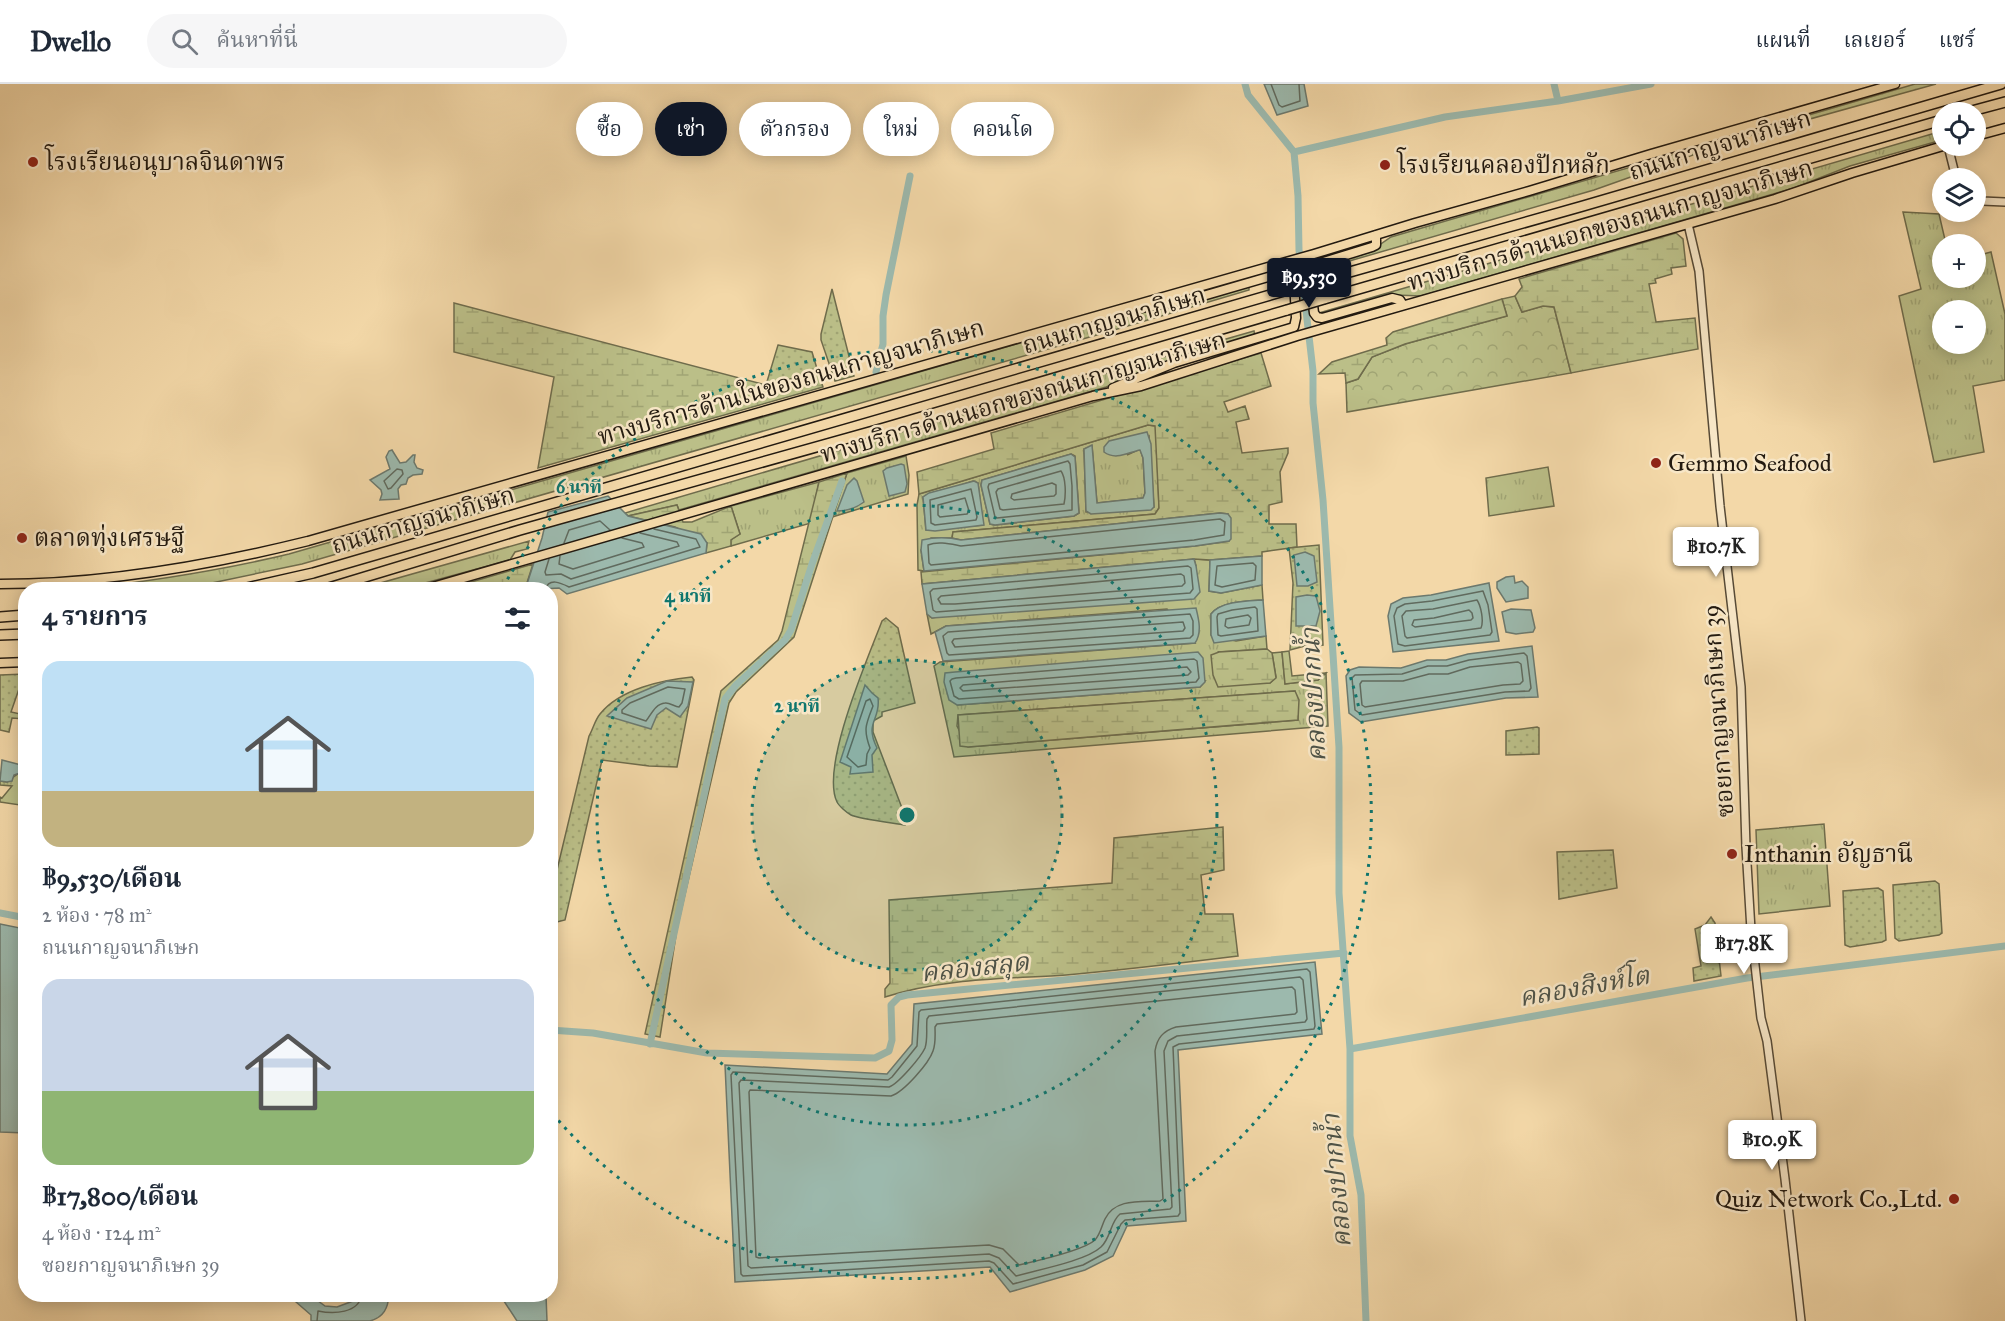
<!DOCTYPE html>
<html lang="th">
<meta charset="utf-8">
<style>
:root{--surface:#fff;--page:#f6f6f7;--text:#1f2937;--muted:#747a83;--line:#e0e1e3;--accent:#111827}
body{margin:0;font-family:"IM FELL Great Primer","Noto Serif Thai",serif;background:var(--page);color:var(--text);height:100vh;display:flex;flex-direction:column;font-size:22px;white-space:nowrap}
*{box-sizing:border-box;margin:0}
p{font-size:20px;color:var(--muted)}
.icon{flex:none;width:33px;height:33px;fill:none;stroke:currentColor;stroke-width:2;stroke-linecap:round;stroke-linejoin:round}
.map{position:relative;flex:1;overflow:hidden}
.panel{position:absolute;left:18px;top:498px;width:540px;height:720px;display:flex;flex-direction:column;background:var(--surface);border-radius:24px;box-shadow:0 3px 15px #0003}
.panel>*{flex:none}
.top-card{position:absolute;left:576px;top:18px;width:570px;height:54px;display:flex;gap:12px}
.tools{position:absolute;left:1932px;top:18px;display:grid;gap:12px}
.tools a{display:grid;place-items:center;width:54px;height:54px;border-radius:50%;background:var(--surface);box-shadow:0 3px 15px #0003;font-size:30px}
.price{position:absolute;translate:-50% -51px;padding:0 14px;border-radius:6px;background:#fff;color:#222;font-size:20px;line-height:39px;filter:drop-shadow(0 2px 3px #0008)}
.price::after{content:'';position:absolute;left:50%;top:36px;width:18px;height:14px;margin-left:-9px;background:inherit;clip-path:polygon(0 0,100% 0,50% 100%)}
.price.active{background:var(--accent);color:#fff}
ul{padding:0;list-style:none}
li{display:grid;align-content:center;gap:12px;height:318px;padding:0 24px}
li span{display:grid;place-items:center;height:186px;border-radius:18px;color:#555}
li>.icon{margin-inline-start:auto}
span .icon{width:108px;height:108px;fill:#fffc;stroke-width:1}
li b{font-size:26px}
h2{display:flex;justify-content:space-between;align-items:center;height:72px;padding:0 24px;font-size:26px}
.pill{padding:0 21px;border-radius:27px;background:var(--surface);box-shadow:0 3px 15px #0003;font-size:21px;line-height:54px}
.pill.active{background:var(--accent);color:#fff}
header{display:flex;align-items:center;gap:36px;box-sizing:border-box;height:84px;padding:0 30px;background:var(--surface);border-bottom:2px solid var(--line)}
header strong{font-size:28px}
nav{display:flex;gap:33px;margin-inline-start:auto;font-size:21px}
.search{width:420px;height:54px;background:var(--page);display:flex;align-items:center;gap:15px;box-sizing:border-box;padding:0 21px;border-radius:33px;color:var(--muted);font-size:22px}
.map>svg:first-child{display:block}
.grass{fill:url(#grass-tufts);stroke:#6f6c4c;stroke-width:1.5;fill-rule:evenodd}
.forest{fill:url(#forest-crowns);stroke:#6f6c4c;stroke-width:1.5}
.wetland{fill:url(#wetland-marsh);stroke:#6f6c4c;stroke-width:1.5}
.garden{fill:url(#garden-dots);stroke:#6f6c4c;stroke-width:1.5}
.water{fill:#9cb9ad;stroke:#6c796e;stroke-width:1.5}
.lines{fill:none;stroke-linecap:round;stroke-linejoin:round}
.shore{stroke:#606a5e;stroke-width:1.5}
.canal{stroke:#9cb9ad;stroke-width:7}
.minor-casing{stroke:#574a36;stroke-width:10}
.major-casing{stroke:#231a10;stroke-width:11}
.highway-casing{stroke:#231a10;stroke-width:12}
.minor{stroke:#f7e6c6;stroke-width:7}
.major{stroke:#f3d8a8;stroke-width:8}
.highway{stroke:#f3d8a8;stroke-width:9}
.highway-bridge-casing{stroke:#231a10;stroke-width:12;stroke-linecap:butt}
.highway-bridge{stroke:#f3d8a8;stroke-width:9}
.ring{fill:none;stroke:#0f766e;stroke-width:3;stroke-dasharray:3 6}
.poi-dot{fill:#8f2418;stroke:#f7e6c6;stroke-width:2}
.labels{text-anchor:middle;stroke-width:5;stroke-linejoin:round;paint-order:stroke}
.street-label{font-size:24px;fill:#231a10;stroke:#f7e6c6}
.poi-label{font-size:24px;fill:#231a10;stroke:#f7e6c6;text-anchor:start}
.water-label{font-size:26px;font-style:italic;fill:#4d5247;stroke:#f7e6c6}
.centre{fill:#0f766e;stroke:#f7e6c6;stroke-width:3}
.ring-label{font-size:18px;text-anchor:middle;font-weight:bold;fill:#0f766e;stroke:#f7e6c6;stroke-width:5;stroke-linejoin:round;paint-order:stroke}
</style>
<header>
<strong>Dwello</strong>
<div class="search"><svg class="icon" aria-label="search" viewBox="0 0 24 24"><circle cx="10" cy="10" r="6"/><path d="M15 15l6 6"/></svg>ค้นหาที่นี่</div>
<nav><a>แผนที่</a><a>เลเยอร์</a><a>แชร์</a></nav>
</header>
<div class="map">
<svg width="2005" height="1237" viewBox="0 0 2005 1237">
<defs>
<pattern id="grass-tufts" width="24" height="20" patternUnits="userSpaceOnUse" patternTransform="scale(1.5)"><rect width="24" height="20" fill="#bbbf88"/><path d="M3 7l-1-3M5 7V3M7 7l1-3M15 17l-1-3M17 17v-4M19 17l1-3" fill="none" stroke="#a0a474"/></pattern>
<pattern id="forest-crowns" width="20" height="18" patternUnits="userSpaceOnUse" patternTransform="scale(1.5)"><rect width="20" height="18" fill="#bbbf88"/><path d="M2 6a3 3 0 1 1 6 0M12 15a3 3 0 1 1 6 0" fill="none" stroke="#a0a474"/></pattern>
<pattern id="wetland-marsh" width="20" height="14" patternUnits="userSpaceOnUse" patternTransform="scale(1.5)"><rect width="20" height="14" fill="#bbbf88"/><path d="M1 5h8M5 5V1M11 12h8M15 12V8" fill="none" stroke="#a0a474"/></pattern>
<pattern id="garden-dots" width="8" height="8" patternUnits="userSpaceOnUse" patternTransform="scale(1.5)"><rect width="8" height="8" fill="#bbbf88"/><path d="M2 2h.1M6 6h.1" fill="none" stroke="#a0a474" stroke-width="1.8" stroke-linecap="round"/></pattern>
</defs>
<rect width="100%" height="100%" fill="#f3d8a8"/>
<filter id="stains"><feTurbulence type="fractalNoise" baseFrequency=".00333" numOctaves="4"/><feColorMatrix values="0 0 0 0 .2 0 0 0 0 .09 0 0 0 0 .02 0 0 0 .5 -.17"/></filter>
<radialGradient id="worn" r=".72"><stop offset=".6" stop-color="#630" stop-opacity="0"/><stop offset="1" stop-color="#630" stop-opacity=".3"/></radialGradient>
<path class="grass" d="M 1915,0 L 1936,0 L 1738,55 L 1594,106 L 1315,187 L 1315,184 L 1372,166 L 1391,153 Z
M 1942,47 L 1942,56 L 1850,82 L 1794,104 L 1421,212 L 1396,211 L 1324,231 L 1320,231 L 1319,229 Z
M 1903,128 L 1939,130 L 1946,160 L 1942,160 L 1942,194 L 1976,194 L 1976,172 L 1991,168 L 2005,230 L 2005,296 L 1973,302 L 1984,368 L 1934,378 L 1899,212 L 1921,205 ZM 1942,226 L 1976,226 L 1976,260 L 1942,260 Z
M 1249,201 L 1249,206 L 1114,246 L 302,480 L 183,505 L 72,506 C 146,498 218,487 289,470 L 1103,235 L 1179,220 Z
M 1254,247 L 1255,252 L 1172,277 L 1106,303 L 679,426 L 677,421 L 628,432 L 625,429 L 912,345 Z
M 1148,341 L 1156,342 L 1159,424 L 1155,430 L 953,448 L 952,454 L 931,454 L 921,466 L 924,487 L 918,486 L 917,421 L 919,410 ZM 1149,352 L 1154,423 L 1086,428 L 1084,365 L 1092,362 L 1097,419 L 1143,414 L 1145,409 L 1143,374 L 1140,365 L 1127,371 ZM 1071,370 L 1075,372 L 1079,429 L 1074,432 L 995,441 L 990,440 L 981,401 L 982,396 ZM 973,397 L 978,399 L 983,441 L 926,446 L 923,413 Z
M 906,372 L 909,391 L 908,410 L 832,433 L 847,389 Z
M 1548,383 L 1554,422 L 1489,432 L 1486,394 Z
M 819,398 L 811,439 L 731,462 L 730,456 L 740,450 L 731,422 Z
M 529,457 L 527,465 L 515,468 L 510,476 L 403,505 L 359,505 Z
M 1194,475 L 1210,476 L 1209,507 L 1221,509 L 1262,501 L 1263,516 C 1247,517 1222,517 1211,530 L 1211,551 L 1236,557 L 1266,552 L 1267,565 L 1219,568 L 1257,599 L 1270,599 L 1276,593 L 1272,569 L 1282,568 L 1285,600 L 1318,596 L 1326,589 L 1328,642 L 954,673 L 934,582 L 940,578 L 1195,559 L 1167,525 L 946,542 L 931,550 L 927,530 L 932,534 L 1196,482 ZM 1205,597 L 1200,603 L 957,621 ZM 1295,607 L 1298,636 L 968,663 L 957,642 L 958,631 Z
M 25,683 L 25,703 L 20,721 L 0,718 L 0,713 L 2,714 L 12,702 L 0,701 L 0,697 L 7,698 C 13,692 20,690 25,683 Z
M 1824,740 L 1830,822 L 1759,830 L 1756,746 Z"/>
<path class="forest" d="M 1515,212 L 1522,228 L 1543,222 L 1554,223 L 1571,289 L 1347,328 L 1346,299 L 1358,295 L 1372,273 L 1405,260 L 1507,232 L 1502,215 Z"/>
<path class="wetland" d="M 1676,149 L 1683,155 L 1686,182 L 1671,184 L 1672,190 L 1655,195 L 1656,199 L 1649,200 L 1656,238 L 1695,234 L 1698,265 L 1571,289 L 1554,223 L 1543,222 L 1522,228 L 1515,212 L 1522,203 L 1519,195 Z
M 1502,215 L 1507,232 L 1405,260 L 1372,273 L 1358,295 L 1346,299 L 1345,289 L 1319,290 L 1332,278 L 1387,261 L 1386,254 L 1393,248 Z
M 454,219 L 766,301 L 818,288 L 823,303 L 538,384 L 554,293 L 454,268 Z
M 1261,269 L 1271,302 L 1224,318 L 1228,328 L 1245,322 L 1249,335 L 1236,338 L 1242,369 L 1288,364 L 1288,369 L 1280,388 L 1282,418 L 1269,421 L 1269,440 L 1296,440 L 1297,463 L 1262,468 L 1262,472 L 1210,476 L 1194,475 L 922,500 L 921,488 L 1195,462 L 1229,457 L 1228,430 L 1220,429 L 961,456 L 952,454 L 953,448 L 1155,430 L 1159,424 L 1155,342 L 1148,341 L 919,410 L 917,388 L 994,365 L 991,349 Z
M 847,389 L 794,553 L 736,608 L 729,619 L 677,845 L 660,953 L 645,950 L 721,607 L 778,556 L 782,547 L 819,398 Z
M 677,421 L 683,438 L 692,438 L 731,422 L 740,450 L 731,456 L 731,462 L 706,469 L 707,459 L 675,443 L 628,432 Z
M 533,480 L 525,505 L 447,505 Z
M 1267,565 L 1272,569 L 1276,594 L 1270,599 L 1218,603 L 1213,591 L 1211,571 L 1219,568 Z
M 1289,567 L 1292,592 L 1326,589 L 1318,596 L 1285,600 L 1282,568 Z
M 1295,607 L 1299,616 L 1298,636 L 968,663 L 960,662 L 958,631 Z
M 1223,743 L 1224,786 L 1201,791 L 1205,830 L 1233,830 L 1238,872 C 1181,879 1123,886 1066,891 C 1005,895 944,894 885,913 L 885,905 L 890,899 L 889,816 L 1112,799 L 1114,754 Z"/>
<path class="garden" d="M 832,205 L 854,292 L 835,297 L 821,256 L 821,250 Z
M 778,261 L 812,268 L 818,288 L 766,301 Z
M 1319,461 L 1323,561 L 1317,562 L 1316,559 L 1290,566 L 1293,499 L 1289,464 Z
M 886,534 L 898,544 L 915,619 L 882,628 L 882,632 L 873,637 L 873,648 L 905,732 L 905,741 C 894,739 859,735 851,731 C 847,729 839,722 837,718 C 820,683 868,574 882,537 Z
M 25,590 L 25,602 L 20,602 L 11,628 L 25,631 L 25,635 L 12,634 L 9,648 L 0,646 L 0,591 Z
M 692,593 L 694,596 L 677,683 L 649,682 L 602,676 L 565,836 L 557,838 L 551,836 L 551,811 L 589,652 C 593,645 595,636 600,630 C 620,605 662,596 692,593 Z
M 1537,643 L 1539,644 L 1539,670 L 1506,671 L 1506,647 Z
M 1613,766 L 1617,804 L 1559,815 L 1557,768 Z
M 1935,797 L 1939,800 L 1942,849 L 1939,851 L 1899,857 L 1895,854 L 1893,801 Z
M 1878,804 L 1883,807 L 1886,856 L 1882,858 L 1850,863 L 1845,861 L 1843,807 Z
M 1711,833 L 1715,839 L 1721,892 L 1694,897 L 1693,884 L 1701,882 L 1695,845 L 1705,841 Z"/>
<path class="water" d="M 1264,0 L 1304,0 L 1308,22 L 1277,31 Z
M 1147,348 L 1151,360 L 1154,423 L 1151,426 L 1091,430 L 1086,427 L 1084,365 L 1092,361 L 1097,419 L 1143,414 L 1145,409 L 1143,374 L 1140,366 C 1129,368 1116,377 1104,368 L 1104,363 L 1109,357 Z
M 392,366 L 400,379 L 406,378 L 413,371 L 415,371 L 414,378 L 417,384 L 423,386 L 422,390 L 413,391 L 408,394 L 406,400 L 401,401 L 398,405 L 399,415 L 380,416 L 382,410 L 381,406 L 370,396 L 390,385 L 386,373 L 389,367 Z
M 1071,370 L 1075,373 L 1079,429 L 1074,432 L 995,441 L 990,440 L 981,401 L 982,396 Z
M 901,380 L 904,381 L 907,400 L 905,408 L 889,412 L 883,387 L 887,384 Z
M 854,394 L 857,397 L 864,418 C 856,424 847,427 837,427 L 847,401 Z
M 974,397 L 978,399 L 984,441 L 935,447 L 926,446 L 923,413 L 929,409 Z
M 608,412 L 628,432 L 701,450 L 707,459 L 706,469 L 567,510 L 559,504 L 525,506 L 542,454 L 548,428 Z
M 1220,429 L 1228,430 L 1231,434 L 1231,455 L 1229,457 L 1195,462 L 924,487 L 921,466 L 922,456 C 935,453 948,453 961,456 Z
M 1305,468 L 1314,472 L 1317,498 L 1308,502 L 1297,502 L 1294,471 Z
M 1262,472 L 1262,501 L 1221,509 L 1209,507 L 1210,476 Z
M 1194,475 L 1196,482 L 1200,508 L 1194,515 L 932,534 L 927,530 L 922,500 Z
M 1514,492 L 1515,499 L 1522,497 L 1528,503 L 1528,514 L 1506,518 L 1497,504 L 1497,498 L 1506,493 Z
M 1489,499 L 1499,557 L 1393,568 L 1388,532 L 1391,520 L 1403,514 L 1431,511 Z
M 1307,511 L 1316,512 L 1320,527 L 1316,542 L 1296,542 L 1296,513 Z
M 1263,516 L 1266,552 L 1214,559 L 1211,551 L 1211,530 C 1221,517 1247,517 1263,516 Z
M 1196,524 C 1199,536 1202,549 1195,559 L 943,577 L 935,548 L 946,542 Z
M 1511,525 L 1531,526 L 1535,544 L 1533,548 L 1516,550 L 1506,548 L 1502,528 Z
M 1532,562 L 1538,613 L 1506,614 L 1361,638 L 1349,629 L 1346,592 L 1350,586 L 1359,583 L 1401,584 L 1427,576 L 1446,576 L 1468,570 Z
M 1198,568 L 1203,574 L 1205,598 L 1200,603 L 957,621 L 949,616 L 944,598 L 945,589 L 955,588 Z
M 667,597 L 693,598 L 688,622 L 680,633 L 666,624 L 657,631 L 651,645 L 607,632 L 627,614 Z
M 865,601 L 872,609 L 878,614 C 881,636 864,638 877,664 L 872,671 L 873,688 L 850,690 L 851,683 L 840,678 Z
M 2,676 L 25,682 C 24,688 20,689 14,691 L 12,697 L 7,698 L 0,697 Z
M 0,840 L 25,845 L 24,894 L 26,895 L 25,1049 L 0,1048 Z
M 1315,878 L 1322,950 L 1178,966 L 1186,1137 L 1127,1142 L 1113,1172 L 1085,1186 L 1010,1208 L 990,1183 L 735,1198 L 725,981 L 887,990 L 912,960 L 914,920 Z
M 288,1211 L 310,1211 L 325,1222 L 337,1223 L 353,1217 L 358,1211 L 389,1211 C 388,1224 384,1233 370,1237 L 311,1237 L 311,1231 Z
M 500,1211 L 546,1211 L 547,1237 L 517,1237 Z"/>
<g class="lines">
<path class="shore" d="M 1271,0 L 1279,21 L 1282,23 L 1300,17 L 1299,0
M 1068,377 L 1070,380 L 1072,402 L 1072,426 L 997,434 L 995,433 L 988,403 L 989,400 Z
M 397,385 L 402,386 L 403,390 L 391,404 L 388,405 L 384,397 Z
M 1061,387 C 1066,394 1066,411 1064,420 L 1003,426 L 1000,425 L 996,408 L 998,405 Z
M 1052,399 L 1056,401 L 1056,410 L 1054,412 L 1014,416 L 1011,414 L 1012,410 Z
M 971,405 L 977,433 L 976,436 L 935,441 L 931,439 L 930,416 Z
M 965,414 L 969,427 L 967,430 L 940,433 L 938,431 L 938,421 Z
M 1220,435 L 1225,438 L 1224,451 L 1194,456 L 931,481 L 929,479 L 928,461 C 938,457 950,460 961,462 Z
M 564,459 L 569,446 L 600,437 L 610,446
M 560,472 L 559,480 L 573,485 L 644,463 L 642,459 L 622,454
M 549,475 L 545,488 L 546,491 L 561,490 L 571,495 L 679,462 L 677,458 L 640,449
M 1253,479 L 1256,482 L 1255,496 L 1222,503 L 1215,501 L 1217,482 Z
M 1188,482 L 1191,484 L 1193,505 L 1190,509 L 936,528 L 933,526 L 930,508 L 933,505 Z
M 1181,490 L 1184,492 L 1185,499 L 1182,502 L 955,520 L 941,520 L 938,515 L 941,512 Z
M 545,506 C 549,493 561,499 569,503 L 700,463 L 696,455 L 654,445
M 1483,507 L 1488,521 L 1492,548 L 1490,551 L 1405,562 L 1398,560 L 1394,532 L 1397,524 L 1405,520 L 1432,517 Z
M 1477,516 C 1481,522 1484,537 1481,544 L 1407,554 L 1405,552 L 1402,532 L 1406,527 L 1433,525 Z
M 1255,523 L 1257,525 L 1258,547 L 1221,552 L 1218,551 L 1217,533 L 1218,530 L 1232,526 Z
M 1469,526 L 1472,529 L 1473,534 L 1471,536 L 1415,543 L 1412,541 L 1414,536 L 1434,534 Z
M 1190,530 L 1193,537 L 1193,551 L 1190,554 L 949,571 L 947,569 L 943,552 L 948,548 Z
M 1248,531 L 1251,534 L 1249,541 L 1228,544 L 1225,542 L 1226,535 Z
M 1183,538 L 1185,544 L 1183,547 L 955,563 L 952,558 L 954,555 Z
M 1524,569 L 1527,572 L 1531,604 L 1529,607 L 1505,608 L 1362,631 L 1355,626 L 1352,594 L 1355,591 L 1402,590 L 1428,582 L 1447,582 L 1469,576 Z
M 1194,575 L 1197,577 L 1199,594 L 1196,598 L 959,615 L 954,612 L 950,597 L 952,595 L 956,594 Z
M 1518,578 L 1521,580 L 1523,597 L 1520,600 L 1503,601 L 1365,623 L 1362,621 L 1360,600 L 1362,597 L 1403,597 L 1429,590 L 1448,590 L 1470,583 Z
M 1187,583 L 1191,588 L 1188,591 L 963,607 L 960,604 L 963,601 Z
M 668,603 L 685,605 L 682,619 L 679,623 C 675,623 669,618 665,619 C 655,620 651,631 646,637 L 622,629 L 622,626 L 630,619 Z
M 870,615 L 873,622 C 866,640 863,645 870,664 L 867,670 L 866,681 L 858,683 L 847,673 L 866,617 Z
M 1307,885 L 1310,888 L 1315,942 L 1314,945 L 1179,960 L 1173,963 L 1180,1129 L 1178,1132 L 1125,1136 L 1121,1140 L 1107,1168 L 1083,1181 L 1013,1200 L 994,1179 L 989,1177 L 743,1192 L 741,1190 L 731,991 L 733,988 L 888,996 L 892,993 L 917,962 L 919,928 L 921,926 Z
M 1300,893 L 1303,896 L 1307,935 L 1305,938 L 1177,952 L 1168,957 L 1164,967 L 1172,1123 L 1170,1125 L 1120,1130 C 1110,1138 1111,1154 1101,1163 C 1086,1177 1037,1186 1016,1192 L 999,1174 L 989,1170 L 751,1184 L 748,1182 L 739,999 L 741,996 L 889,1003 C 898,1000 921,973 925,964 C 928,955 926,944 927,935 L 929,932 Z
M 1292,903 L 1295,906 L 1297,928 L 1295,930 L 1176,943 C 1163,947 1157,954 1155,967 L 1163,1115 L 1160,1117 C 1141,1118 1115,1114 1105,1135 C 1102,1141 1100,1151 1095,1156 C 1083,1167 1036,1177 1019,1181 L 1003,1165 L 989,1161 L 759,1174 L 756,1173 L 749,1008 L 750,1006 L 891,1012 C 904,1008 929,979 933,967 C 936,959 935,950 935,943 L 937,940 Z
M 317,1237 L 318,1227 C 333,1230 359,1230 362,1210"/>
<path class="canal" d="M 1245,0 L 1248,11 L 1294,68 L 1298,112 L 1299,166 L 1313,287 L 1313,319 L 1323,416 L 1339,663 L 1339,809 L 1350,965 L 1350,1052 L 1361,1111 L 1366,1237
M 1554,0 L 1558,17
M 1294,68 L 1445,33 L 1558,17 L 1651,0
M 876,288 L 883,260 L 883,232 L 886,211 L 910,92
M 0,829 L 26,834
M 550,946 L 593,949 L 707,969 L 875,974 L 889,967 L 892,956 L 891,921 L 899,913 L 907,911 L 1344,869
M 650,960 L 725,615 L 736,601 L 785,556 L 791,546 L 812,480 L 842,397
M 1350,965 L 1747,894 L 2005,862"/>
<defs>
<path id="minor" d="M 1948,62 L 1956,94
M 1976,115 L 1982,117 L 2005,118
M 1688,140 L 1699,187 L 1720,422 L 1741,603 L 1746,763 L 1751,846 L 1761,934 L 1767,957 L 1785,1095 L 1801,1237"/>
<path id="major" d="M 1976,52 L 2005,44
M 1376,151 L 1376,161 L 1372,163 L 1317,180 L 1311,184 L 1309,188 L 1314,229 L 1317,233 L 1322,234 L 1392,214 L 1400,216 L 1403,221
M 1113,304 L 1174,279 L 1294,243 L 1296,234 L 1294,195 L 1292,190 L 1285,188 L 1196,214 L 1141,224
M 0,500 C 104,500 207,482 308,457 L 1314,170 L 1415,139 L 1529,107 L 1651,70 L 1895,0
M 422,506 L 1093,312 L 1141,302 L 1297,252 L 1775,115 L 1852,89 L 1943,62
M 0,579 L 26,578"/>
<path id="highway" d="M 1968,28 L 2005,18
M 1318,197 L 1583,122 L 2001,0
M 1324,215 L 1942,36
M 238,506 L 313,489 L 1284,207
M 322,506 L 520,446 L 884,344 L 1287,226
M 0,533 L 26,531
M 0,551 L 26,550"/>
</defs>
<use href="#minor" class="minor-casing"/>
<use href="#major" class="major-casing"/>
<use href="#highway" class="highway-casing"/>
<use href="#minor" class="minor"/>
<use href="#major" class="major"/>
<use href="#highway" class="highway"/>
<defs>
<path id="highway-bridge" d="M 1284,207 L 1318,197
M 1287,226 L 1324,215"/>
</defs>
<use href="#highway-bridge" class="highway-bridge-casing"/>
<use href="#highway-bridge" class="highway-bridge"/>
</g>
<circle cx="907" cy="731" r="155" fill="#0f766e" fill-opacity=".12"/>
<g class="ring">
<circle cx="907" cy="731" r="155"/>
<circle cx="907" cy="731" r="310"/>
<path d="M503 503A464 464 0 1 1 552 1029"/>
</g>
<g class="poi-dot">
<circle cx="33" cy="78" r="6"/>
<circle cx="1385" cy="81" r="6"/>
<circle cx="1656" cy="379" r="6"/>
<circle cx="22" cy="454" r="6"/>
<circle cx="1732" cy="770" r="6"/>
<circle cx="1954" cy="1115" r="6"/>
</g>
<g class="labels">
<g class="street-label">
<text transform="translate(1720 61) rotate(-17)" y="8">ถนนกาญจนาภิเษก</text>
<text transform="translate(1610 141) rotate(-16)" y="8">ทางบริการด้านนอกของถนนกาญจนาภิเษก</text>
<text transform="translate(1114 236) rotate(-16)" y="8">ถนนกาญจนาภิเษก</text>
<text transform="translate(791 298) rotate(-16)" y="8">ทางบริการด้านในของถนนกาญจนาภิเษก</text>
<text transform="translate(1023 313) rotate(-16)" y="8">ทางบริการด้านนอกของถนนกาญจนาภิเษก</text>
<text transform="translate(423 436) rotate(-16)" y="8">ถนนกาญจนาภิเษก</text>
<text transform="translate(1718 627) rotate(-94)" y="8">ซอยกาญจนาภิเษก 39</text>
</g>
<g class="poi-label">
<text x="45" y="86">โรงเรียนอนุบาลจินดาพร</text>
<text x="1397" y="89">โรงเรียนคลองปักหลัก</text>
<text x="1668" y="387">Gemmo Seafood</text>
<text x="34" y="462">ตลาดทุ่งเศรษฐี</text>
<text x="1744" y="778">Inthanin อัญธานี</text>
<text x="1942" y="1123" text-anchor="end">Quiz Network Co.,Ltd.</text>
</g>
<g class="water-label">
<text transform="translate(1313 611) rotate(-93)" y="9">คลองปากน้ำ</text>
<text transform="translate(975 883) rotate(-6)" y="9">คลองสลุด</text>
<text transform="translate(1584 902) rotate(-10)" y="9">คลองสิงห์โต</text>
<text transform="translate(1336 1097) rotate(-95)" y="9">คลองปากน้ำ</text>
</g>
</g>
<circle cx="907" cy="731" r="9" class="centre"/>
<g class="ring-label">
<text x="579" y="409">6 นาที</text>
<text x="688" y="518">4 นาที</text>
<text x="797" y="628">2 นาที</text>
</g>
<rect width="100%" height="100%" filter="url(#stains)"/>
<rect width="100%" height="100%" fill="url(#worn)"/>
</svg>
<div class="tools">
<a><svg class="icon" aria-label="locate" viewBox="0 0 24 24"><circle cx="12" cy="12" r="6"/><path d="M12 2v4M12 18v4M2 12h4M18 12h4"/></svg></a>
<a><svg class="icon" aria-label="layers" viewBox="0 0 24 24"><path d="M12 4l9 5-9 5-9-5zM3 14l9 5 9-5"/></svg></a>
<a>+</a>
<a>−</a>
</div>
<b class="price active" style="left:1309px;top:225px">฿9,530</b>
<b class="price" style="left:1716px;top:494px">฿10.7K</b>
<b class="price" style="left:1744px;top:891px">฿17.8K</b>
<b class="price" style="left:1772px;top:1087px">฿10.9K</b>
<div class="top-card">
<a class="pill">ซื้อ</a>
<a class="pill active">เช่า</a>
<a class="pill">ตัวกรอง</a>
<a class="pill">ใหม่</a>
<a class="pill">คอนโด</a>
</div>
<section class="panel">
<h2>4 รายการ<svg class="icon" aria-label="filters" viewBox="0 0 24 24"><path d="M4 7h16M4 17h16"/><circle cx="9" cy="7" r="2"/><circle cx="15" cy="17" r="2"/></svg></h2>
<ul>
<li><span style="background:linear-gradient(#bfe0f5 70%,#c2b280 0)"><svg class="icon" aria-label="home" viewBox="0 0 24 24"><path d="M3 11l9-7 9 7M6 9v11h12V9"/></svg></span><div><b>฿9,530/เดือน</b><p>2 ห้อง · 78 m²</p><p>ถนนกาญจนาภิเษก</p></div></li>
<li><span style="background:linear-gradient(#c9d6e8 60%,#8fb573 0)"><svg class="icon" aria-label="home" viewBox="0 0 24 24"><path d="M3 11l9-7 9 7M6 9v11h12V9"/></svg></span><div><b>฿17,800/เดือน</b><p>4 ห้อง · 124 m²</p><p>ซอยกาญจนาภิเษก 39</p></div></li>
</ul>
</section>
</div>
